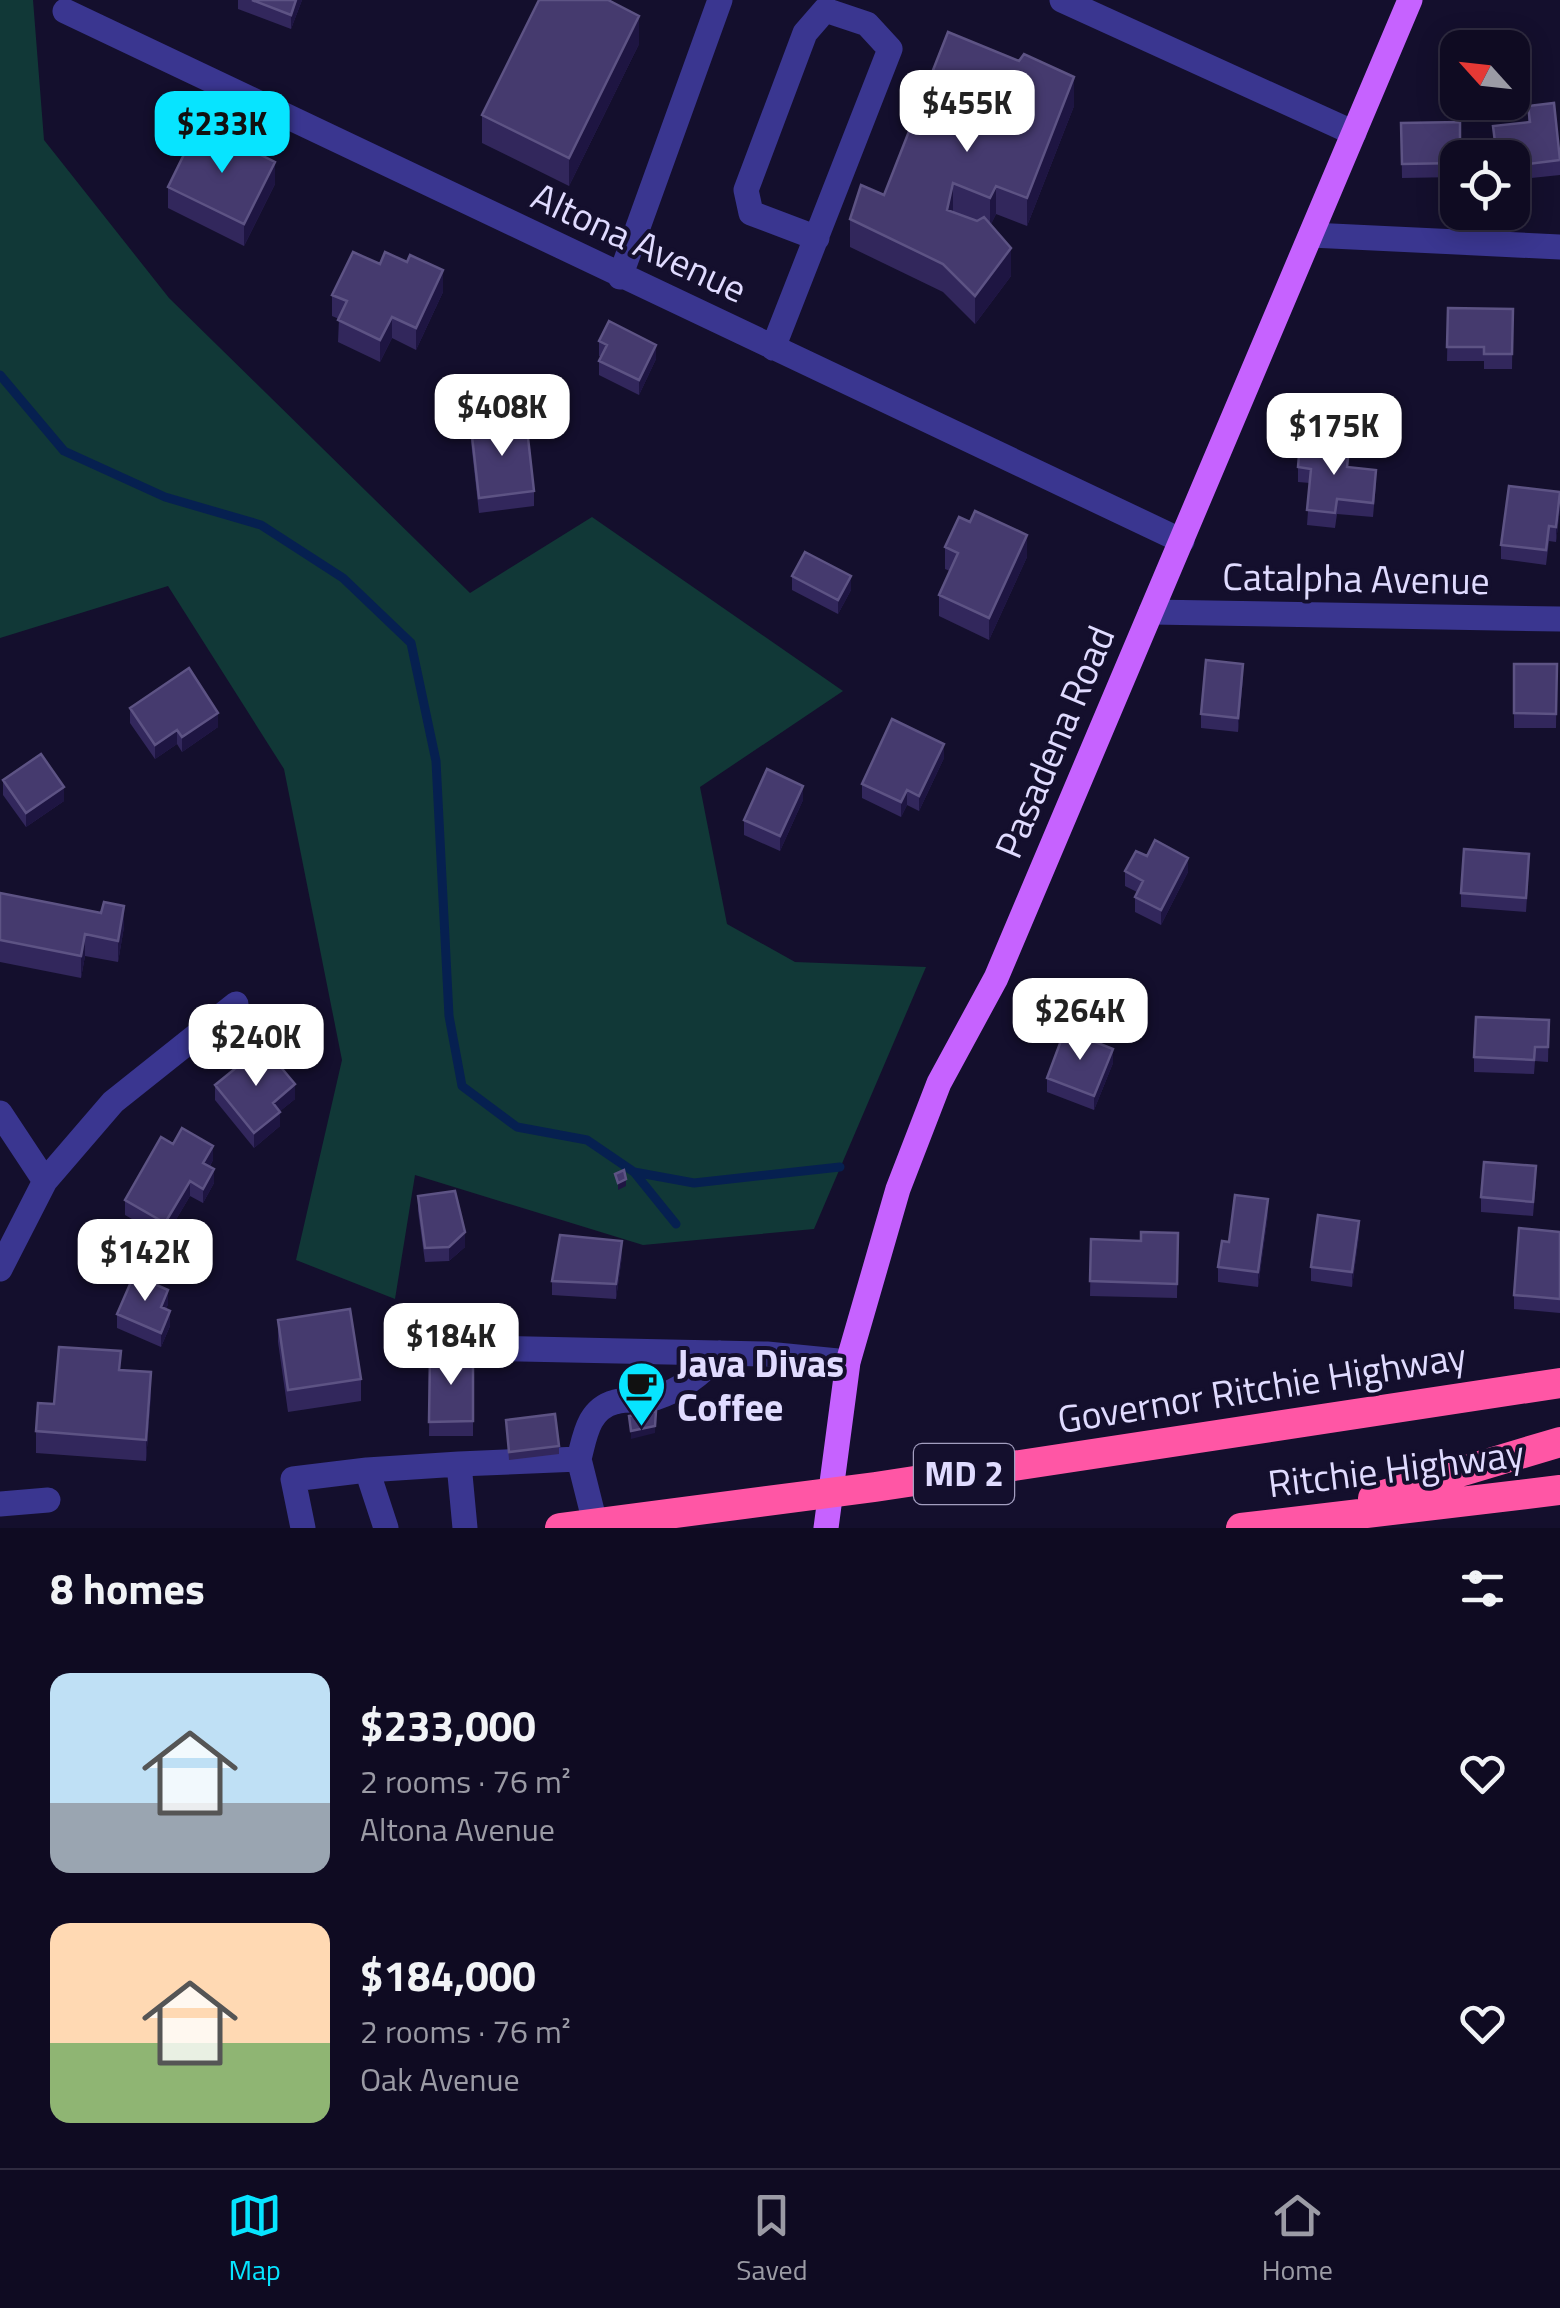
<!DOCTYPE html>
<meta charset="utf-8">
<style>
:root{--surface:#0f0b22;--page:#18142a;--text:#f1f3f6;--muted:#9b9ba5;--line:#2f2b40;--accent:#07e4ff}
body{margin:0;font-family:"Titillium Web",sans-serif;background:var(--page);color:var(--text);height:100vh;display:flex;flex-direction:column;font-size:38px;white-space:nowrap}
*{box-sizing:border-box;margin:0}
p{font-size:32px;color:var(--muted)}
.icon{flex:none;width:55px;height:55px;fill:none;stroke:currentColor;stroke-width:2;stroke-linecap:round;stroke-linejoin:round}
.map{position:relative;height:1528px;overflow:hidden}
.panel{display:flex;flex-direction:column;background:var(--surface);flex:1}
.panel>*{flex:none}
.needle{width:65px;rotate:297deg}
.fabs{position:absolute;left:1440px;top:30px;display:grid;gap:20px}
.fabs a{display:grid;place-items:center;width:90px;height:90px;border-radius:20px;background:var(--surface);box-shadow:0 5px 25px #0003,0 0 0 2px var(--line);font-size:50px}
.price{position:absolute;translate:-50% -85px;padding:0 22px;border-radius:20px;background:#fff;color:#222;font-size:32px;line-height:65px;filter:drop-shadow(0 2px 5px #0008)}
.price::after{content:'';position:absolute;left:50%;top:60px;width:30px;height:22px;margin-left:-15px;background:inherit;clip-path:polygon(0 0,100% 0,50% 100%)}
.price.on{background:var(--accent);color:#111}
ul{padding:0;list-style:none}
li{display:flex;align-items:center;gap:30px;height:250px;padding:0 50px}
li span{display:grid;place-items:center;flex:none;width:280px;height:200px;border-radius:20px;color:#555}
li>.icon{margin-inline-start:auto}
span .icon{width:120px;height:120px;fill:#fffc;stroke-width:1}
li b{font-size:42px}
h2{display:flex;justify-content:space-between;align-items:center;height:120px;padding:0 50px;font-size:42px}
.tab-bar{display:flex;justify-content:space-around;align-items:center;height:140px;border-top:2px solid var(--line);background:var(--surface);font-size:28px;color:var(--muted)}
.tab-bar a{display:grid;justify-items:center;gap:5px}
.tab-bar .on{color:var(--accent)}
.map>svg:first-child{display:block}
.green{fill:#113837}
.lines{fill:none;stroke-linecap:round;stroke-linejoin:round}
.stream{stroke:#062050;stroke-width:9}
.minor{stroke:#3a3690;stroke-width:25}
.major{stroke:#c662ff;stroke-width:25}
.highway{stroke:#ff56a5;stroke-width:30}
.wall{fill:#32275c}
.shaded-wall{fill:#1e1542}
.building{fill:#453a6e;stroke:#5d5384;stroke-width:2.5}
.labels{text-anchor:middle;stroke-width:8;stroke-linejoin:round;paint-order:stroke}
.shield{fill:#140f2d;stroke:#a39ec0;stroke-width:2.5}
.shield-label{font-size:35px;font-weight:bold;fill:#e0dbff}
.street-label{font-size:38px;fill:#e0dbff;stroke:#140f2d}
.poi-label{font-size:38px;font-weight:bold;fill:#e0dbff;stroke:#140f2d;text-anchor:start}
</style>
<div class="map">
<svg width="1560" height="1528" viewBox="0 0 1560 1528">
<rect width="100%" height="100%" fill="#140f2d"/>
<path class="green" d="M 0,0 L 33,0 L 44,140 L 169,298 L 470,593 L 592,517 L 843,691 L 700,787 L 727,924 L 795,962 L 926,967 L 814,1229 L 643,1245 L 415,1175 L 395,1299 L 296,1260 L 342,1060 L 284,769 L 168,586 L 0,638 Z"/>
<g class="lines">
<path class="stream" d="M 0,375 L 64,451 L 165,497 L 261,525 L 343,578 L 411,643 L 436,761 L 449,1016 L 462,1086 L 517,1127 L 587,1140 L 634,1172 L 694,1183 L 840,1167
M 634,1172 L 676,1224"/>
<path class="minor" d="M 1062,0 L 1354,133
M 65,11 L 1182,541
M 1311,235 L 1560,247
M 620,277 L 720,0
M 773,348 L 890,49 L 867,24 L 825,10 L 805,33 L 746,190 L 751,213 L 817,238
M 1151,612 L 1560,619
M 0,1113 L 45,1181 L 0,1269
M 45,1181 L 113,1102 L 236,1004
M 478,1348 L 767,1354 L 848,1362
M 579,1459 C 585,1436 588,1409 615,1402 C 628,1398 643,1402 655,1398 C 681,1390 703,1373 720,1353
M 459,1464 L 579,1459 L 595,1523
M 367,1470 L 459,1464 L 465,1528
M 0,1504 L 48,1500
M 303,1528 L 293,1479 L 367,1470 L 386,1528"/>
<path class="major" d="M 826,1528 L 848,1362 L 898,1189 L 939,1083 L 996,978 L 1410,0"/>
<path class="highway" d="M 1373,1498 L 1560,1442
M 560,1528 L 875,1487 L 1560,1383
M 1241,1528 L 1560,1490"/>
</g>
<path class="wall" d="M 238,0 L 302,0 L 291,29 L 238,9 Z
M 639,44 L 569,186 L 482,143 L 482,115 Z
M 1074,106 L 1027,226 L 996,214 L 991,224 L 1011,276 L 975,324 L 943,292 L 850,247 L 850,219 L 884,195 Z
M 1528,106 L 1560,155 L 1560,175 L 1512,180 L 1512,158 L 1495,158 L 1493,126 L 1528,123 Z
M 1401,123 L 1458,158 L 1458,177 L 1402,178 Z
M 275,184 L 244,246 L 168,208 L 168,187 Z
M 443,292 L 416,350 L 392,338 L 380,362 L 338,342 L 339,319 L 332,316 L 332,295 Z
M 1448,308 L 1513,309 L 1512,369 L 1484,369 L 1484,361 L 1447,361 Z
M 599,341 L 656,359 L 639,395 L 599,375 L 599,361 L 601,357 L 599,356 Z
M 471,427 L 534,491 L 534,506 L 479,513 L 471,442 Z
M 1298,467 L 1348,467 L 1376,484 L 1373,517 L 1337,514 L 1335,528 L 1307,525 L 1310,483 L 1298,482 Z
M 1560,492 L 1560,508 L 1556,542 L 1549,541 L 1546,565 L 1501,559 L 1501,545 Z
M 970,522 L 1027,557 L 989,640 L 939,616 L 939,595 L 950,571 L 945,569 L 945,547 Z
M 792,576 L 851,590 L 838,614 L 792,590 Z
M 1514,664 L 1557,664 L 1556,728 L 1514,728 Z
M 1243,678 L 1238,732 L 1201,728 L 1201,714 Z
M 130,708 L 218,727 L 182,752 L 177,744 L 155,759 L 130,723 Z
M 944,758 L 919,811 L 907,805 L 901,817 L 862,798 L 862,784 Z
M 3,780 L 64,801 L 26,827 L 3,795 Z
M 803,800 L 780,851 L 744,835 L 744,820 Z
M 1147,856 L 1188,872 L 1161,925 L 1135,912 L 1135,897 L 1137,892 L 1125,886 L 1125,871 Z
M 1529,868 L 1526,912 L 1461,907 L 1461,893 Z
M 0,893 L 124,927 L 118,962 L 85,956 L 81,978 L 0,962 Z
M 1549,1020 L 1548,1062 L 1535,1061 L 1534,1074 L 1474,1072 L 1474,1057 Z
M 1113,1063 L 1094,1110 L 1047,1092 L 1047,1078 Z
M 215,1085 L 295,1099 L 280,1111 L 280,1126 L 254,1148 L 215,1100 Z
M 173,1144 L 213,1160 L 210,1166 L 214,1183 L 203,1203 L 190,1196 L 165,1238 L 125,1215 L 125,1200 Z
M 1536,1181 L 1533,1216 L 1481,1212 L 1481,1197 Z
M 418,1196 L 465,1247 L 449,1261 L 425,1262 L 418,1211 Z
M 1268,1214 L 1258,1287 L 1218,1282 L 1218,1267 L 1229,1242 Z
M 1560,1232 L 1560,1313 L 1514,1309 L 1514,1295 Z
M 1178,1233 L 1177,1298 L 1090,1296 L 1091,1239 L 1141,1241 Z
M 1359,1235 L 1352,1287 L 1311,1281 L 1311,1267 Z
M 622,1256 L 616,1299 L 552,1295 L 552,1281 Z
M 168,1304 L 166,1309 L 170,1326 L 161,1347 L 117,1328 L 117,1314 Z
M 278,1320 L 361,1379 L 361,1401 L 288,1412 L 278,1342 Z
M 473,1353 L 473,1436 L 429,1436 L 430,1354 Z
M 121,1370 L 151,1394 L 146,1461 L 36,1453 L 36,1431 L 54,1404 Z
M 506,1420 L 559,1446 L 559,1454 L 509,1460 Z"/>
<path class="shaded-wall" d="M 296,0 L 302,0 L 291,29 L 291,15 Z
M 639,16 L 639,44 L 569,186 L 569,158 Z
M 1074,77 L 1074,106 L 1027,226 L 1027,198 Z
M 275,162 L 275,184 L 244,246 L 244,224 Z
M 953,183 L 953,211 L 947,238 L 947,210 Z
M 996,186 L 996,214 L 990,226 L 990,198 Z
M 1011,248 L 1011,276 L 975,324 L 975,296 Z
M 443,270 L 443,292 L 416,350 L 416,328 Z
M 392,317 L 392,338 L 380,362 L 380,340 Z
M 656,345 L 656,359 L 639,395 L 639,380 Z
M 1560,494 L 1560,508 L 1556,542 L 1556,527 Z
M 1027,535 L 1027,557 L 989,640 L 989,618 Z
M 851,576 L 851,590 L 838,614 L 838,600 Z
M 1243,664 L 1243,678 L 1238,732 L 1238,718 Z
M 218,713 L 218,727 L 182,752 L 182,737 Z
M 177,730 L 177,744 L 155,759 L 155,745 Z
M 944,744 L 944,758 L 919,811 L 919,796 Z
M 803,786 L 803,800 L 780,851 L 780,836 Z
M 64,787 L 64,801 L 26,827 L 26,813 Z
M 907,790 L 907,805 L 901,817 L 901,802 Z
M 1188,858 L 1188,872 L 1161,925 L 1161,910 Z
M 124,906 L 124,927 L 118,962 L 118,941 Z
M 85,934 L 85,956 L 81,978 L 81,956 Z
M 1113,1049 L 1113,1063 L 1094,1110 L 1094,1096 Z
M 295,1084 L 295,1099 L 273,1117 L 273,1103 Z
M 280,1112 L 280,1126 L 254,1148 L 254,1133 Z
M 213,1146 L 213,1160 L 203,1177 L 203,1163 Z
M 214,1169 L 214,1183 L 203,1203 L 203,1189 Z
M 626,1179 L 626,1186 L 618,1190 L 618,1183 Z
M 190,1181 L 190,1196 L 165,1238 L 165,1223 Z
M 1268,1199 L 1268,1214 L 1258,1287 L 1258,1272 Z
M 1359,1221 L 1359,1235 L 1352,1287 L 1352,1272 Z
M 465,1232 L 465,1247 L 449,1261 L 449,1247 Z
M 622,1241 L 622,1256 L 616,1299 L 616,1284 Z
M 168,1290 L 168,1304 L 161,1321 L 161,1307 Z
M 170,1311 L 170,1326 L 161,1347 L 161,1333 Z
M 151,1372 L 151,1394 L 146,1461 L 146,1440 Z
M 656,1411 L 655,1433 L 631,1439 L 631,1431 Z"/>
<path class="building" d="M 252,0 L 296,0 L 291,15 Z
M 539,0 L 608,0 L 639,16 L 569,158 L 482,115 Z
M 948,32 L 1019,61 L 1024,54 L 1074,77 L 1027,198 L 996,186 L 990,198 L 953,183 L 947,210 L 977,221 L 984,217 L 1011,248 L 975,296 L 943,264 L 850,219 L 861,185 L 884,195 Z
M 1554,103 L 1560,160 L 1512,166 L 1512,158 L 1497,158 L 1493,126 L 1530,122 L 1528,106 Z
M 1460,122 L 1460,158 L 1458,158 L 1458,163 L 1402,164 L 1401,123 Z
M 196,130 L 238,151 L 241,145 L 275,162 L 244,224 L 168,187 Z
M 353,252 L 380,264 L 385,252 L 407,262 L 410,255 L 443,270 L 416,328 L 392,317 L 380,340 L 338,320 L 347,301 L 332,295 Z
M 1448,308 L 1513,309 L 1512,354 L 1484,354 L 1484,347 L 1447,347 Z
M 609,321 L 656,345 L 639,380 L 599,361 L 607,345 L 599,341 Z
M 526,420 L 534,491 L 479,498 L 471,427 Z
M 1300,443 L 1349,448 L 1347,467 L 1376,470 L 1373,503 L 1337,499 L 1335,513 L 1307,510 L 1311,469 L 1298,467 Z
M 1509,486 L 1560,492 L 1556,527 L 1549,526 L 1546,550 L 1501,545 Z
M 975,511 L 1027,535 L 989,618 L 939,595 L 958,553 L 945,547 L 959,517 L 970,522 Z
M 805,552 L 851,576 L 838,600 L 792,576 Z
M 1206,660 L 1243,664 L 1238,718 L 1201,714 Z
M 1514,664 L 1557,664 L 1556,714 L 1514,713 Z
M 189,668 L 218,713 L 182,737 L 177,730 L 155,745 L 130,708 Z
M 892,719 L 944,744 L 919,796 L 907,790 L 901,802 L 862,784 Z
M 41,754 L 64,787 L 26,813 L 3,780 Z
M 767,769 L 803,786 L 780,836 L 744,820 Z
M 1155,840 L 1188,858 L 1161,910 L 1135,897 L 1143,881 L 1125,871 L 1136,851 L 1147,856 Z
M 1464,849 L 1529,854 L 1526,898 L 1461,893 Z
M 0,893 L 101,913 L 104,902 L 124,906 L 118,941 L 85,934 L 81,956 L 0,940 Z
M 1476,1017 L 1549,1020 L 1548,1047 L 1535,1047 L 1534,1060 L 1474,1057 Z
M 1065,1030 L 1113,1049 L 1094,1096 L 1047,1078 Z
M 263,1046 L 295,1084 L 273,1103 L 280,1112 L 254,1133 L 215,1085 Z
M 182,1128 L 213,1146 L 203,1163 L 214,1169 L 203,1189 L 190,1181 L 165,1223 L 125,1200 L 161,1137 L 173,1144 Z
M 1484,1162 L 1536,1166 L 1533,1202 L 1481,1197 Z
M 624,1170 L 626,1179 L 618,1183 L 615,1174 Z
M 455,1191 L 465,1232 L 449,1247 L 425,1248 L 418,1196 Z
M 1235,1195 L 1268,1199 L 1258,1272 L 1218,1267 L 1222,1241 L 1229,1242 Z
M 1318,1215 L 1359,1221 L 1352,1272 L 1311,1267 Z
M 1519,1228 L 1560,1232 L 1560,1299 L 1514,1295 Z
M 1141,1232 L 1178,1233 L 1177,1284 L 1090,1281 L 1091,1239 L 1141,1241 Z
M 560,1235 L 622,1241 L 616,1284 L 552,1281 Z
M 134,1275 L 168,1290 L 161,1307 L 170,1311 L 161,1333 L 117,1314 Z
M 350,1309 L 361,1379 L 288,1390 L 278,1320 Z
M 59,1347 L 121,1351 L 119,1370 L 151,1372 L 146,1440 L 36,1431 L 38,1403 L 54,1404 Z
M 473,1353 L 473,1421 L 429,1422 L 430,1354 Z
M 656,1411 L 655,1426 L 631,1431 L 629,1416 Z
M 555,1414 L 559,1446 L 509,1452 L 506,1420 Z"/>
<defs>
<symbol id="cafe-pin" viewBox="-11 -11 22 30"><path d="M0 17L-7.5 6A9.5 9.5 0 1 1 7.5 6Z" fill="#07e4ff" stroke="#140f2d"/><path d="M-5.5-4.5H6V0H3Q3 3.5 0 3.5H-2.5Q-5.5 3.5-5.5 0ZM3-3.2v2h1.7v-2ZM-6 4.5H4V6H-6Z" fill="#111"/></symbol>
</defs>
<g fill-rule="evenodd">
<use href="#cafe-pin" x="614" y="1358" width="55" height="75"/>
</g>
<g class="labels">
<rect class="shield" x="914" y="1444" width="100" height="60" rx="8"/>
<g class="shield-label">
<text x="964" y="1486">MD 2</text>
</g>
<g class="street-label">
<text transform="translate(639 243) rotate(25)" y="13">Altona Avenue</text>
<text transform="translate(1356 579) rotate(1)" y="13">Catalpha Avenue</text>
<text transform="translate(1055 742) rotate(-67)" y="13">Pasadena Road</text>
<text transform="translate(1262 1388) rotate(-9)" y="13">Governor Ritchie Highway</text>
<text transform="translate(1396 1469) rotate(-7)" y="13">Ritchie Highway</text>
</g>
<g class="poi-label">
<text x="677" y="1377">Java Divas<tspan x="677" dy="44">Coffee</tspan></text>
</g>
</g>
</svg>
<div class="fabs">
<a><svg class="needle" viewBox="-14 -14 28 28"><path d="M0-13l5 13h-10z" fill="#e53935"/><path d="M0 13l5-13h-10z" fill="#9b9ba5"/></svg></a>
<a><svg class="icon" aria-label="locate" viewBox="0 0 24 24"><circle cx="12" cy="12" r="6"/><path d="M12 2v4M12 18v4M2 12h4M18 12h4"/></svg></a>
</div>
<b class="price" style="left:967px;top:155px">$455K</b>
<b class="price on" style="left:222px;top:176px">$233K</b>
<b class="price" style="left:502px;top:459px">$408K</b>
<b class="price" style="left:1334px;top:478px">$175K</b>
<b class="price" style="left:1080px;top:1063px">$264K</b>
<b class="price" style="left:256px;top:1089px">$240K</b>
<b class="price" style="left:145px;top:1304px">$142K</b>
<b class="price" style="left:451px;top:1388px">$184K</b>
</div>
<section class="panel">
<h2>8 homes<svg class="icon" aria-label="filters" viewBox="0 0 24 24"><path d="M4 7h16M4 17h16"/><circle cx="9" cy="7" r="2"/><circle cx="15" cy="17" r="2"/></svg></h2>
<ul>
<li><span style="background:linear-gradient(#bfe0f5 65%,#9aa5b1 0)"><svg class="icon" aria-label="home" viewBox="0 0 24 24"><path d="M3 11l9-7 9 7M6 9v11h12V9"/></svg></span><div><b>$233,000</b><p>2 rooms · 76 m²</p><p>Altona Avenue</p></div><svg class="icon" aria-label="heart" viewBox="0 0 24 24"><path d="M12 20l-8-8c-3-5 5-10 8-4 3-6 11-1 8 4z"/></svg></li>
<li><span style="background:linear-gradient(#ffd9b3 60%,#8fb573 0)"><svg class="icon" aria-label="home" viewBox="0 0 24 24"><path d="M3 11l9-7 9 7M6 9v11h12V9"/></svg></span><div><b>$184,000</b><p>2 rooms · 76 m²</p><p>Oak Avenue</p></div><svg class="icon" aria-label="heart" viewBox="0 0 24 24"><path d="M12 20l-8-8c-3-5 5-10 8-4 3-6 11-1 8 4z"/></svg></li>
</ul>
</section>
<nav class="tab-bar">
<a class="on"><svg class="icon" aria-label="map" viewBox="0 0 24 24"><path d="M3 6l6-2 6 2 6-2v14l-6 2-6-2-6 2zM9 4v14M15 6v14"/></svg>Map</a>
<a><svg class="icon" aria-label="saved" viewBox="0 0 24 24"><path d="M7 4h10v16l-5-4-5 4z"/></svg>Saved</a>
<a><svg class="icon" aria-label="home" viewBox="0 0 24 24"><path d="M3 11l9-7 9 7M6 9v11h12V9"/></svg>Home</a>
</nav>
